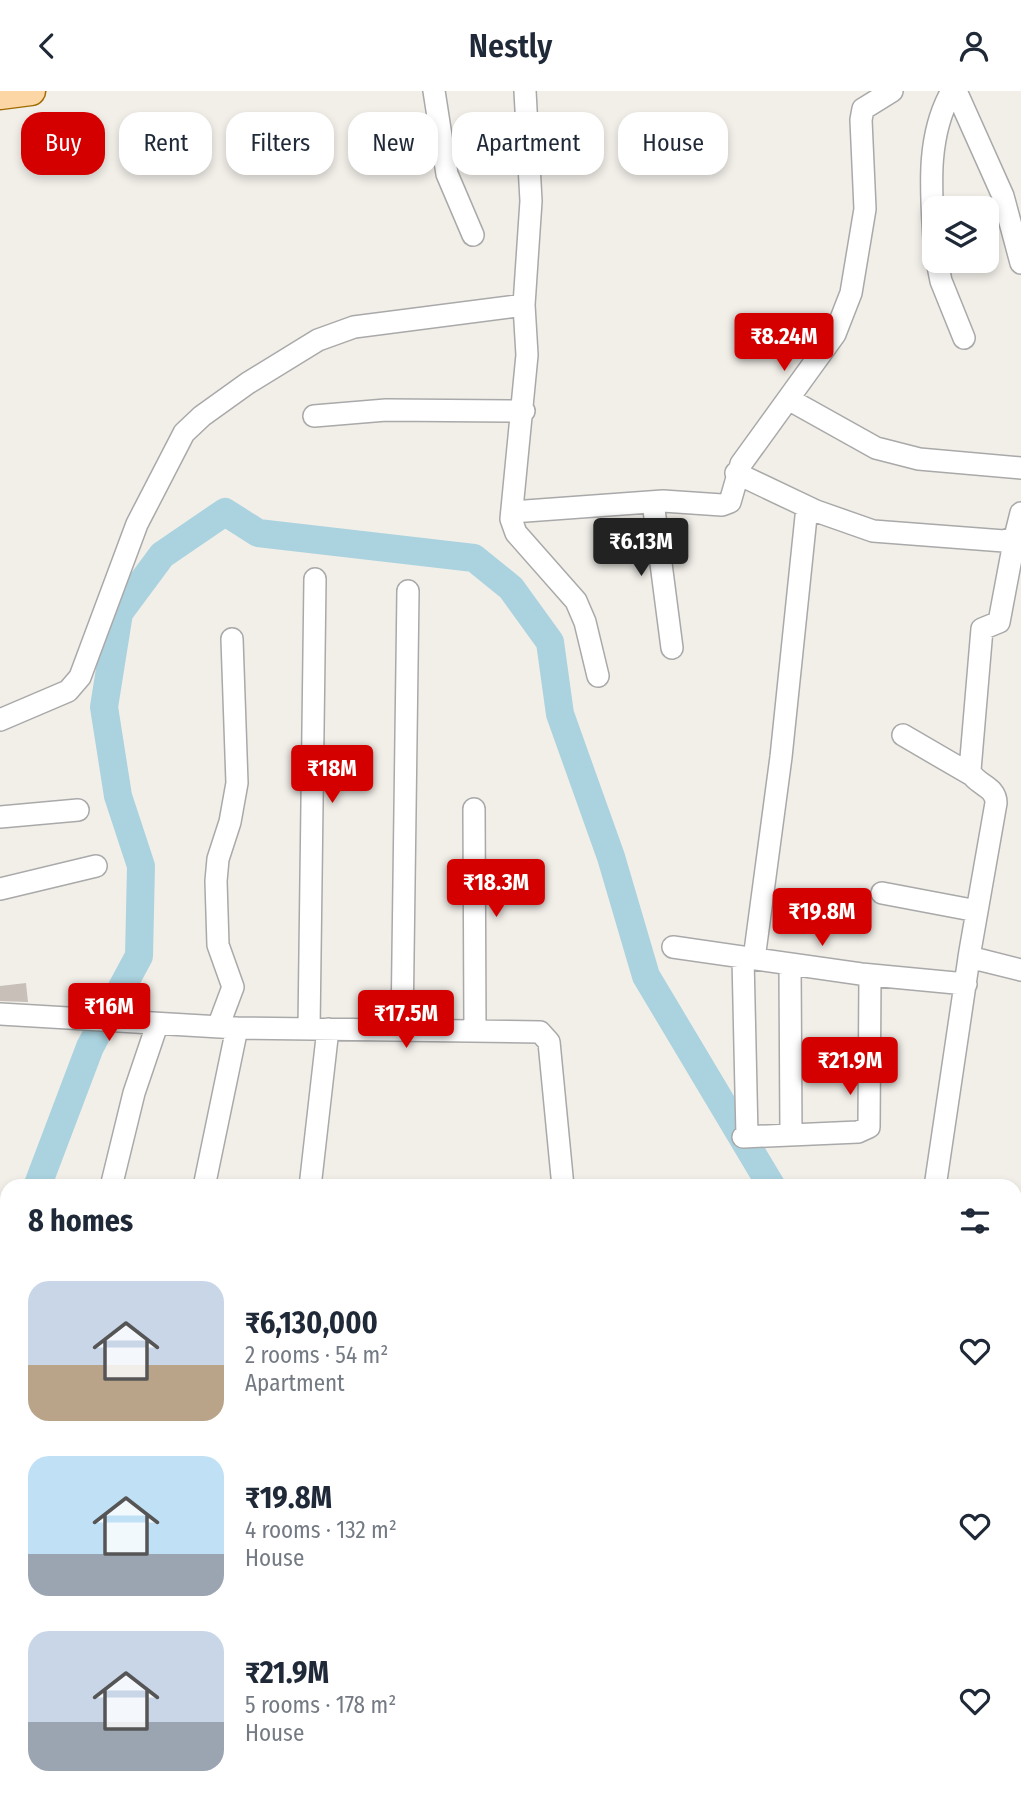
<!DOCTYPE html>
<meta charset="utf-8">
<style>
:root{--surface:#fff;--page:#f2f2f3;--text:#1f2937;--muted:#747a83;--accent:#d40000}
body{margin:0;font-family:"Fira Sans Condensed",sans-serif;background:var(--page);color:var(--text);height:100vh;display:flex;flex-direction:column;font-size:26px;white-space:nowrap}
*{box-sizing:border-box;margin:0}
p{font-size:23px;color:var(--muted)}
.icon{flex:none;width:38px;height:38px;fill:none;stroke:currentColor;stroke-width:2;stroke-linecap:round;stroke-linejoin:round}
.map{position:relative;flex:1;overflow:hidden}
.panel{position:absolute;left:0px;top:1088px;width:1022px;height:625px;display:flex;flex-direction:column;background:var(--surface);border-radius:21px 21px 0 0;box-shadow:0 4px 10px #0003}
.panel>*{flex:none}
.hud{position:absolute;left:21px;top:21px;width:980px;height:63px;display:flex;gap:14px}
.controls{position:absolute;left:922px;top:105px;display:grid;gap:14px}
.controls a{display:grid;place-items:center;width:77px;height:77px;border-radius:14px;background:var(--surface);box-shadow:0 4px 10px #0003;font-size:35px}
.price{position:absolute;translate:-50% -60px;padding:0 16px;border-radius:7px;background:var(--accent);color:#fff;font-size:23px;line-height:46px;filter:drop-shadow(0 2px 4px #0008)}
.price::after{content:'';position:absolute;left:50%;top:42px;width:21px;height:16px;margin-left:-10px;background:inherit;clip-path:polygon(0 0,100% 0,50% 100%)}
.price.on{background:#222;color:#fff}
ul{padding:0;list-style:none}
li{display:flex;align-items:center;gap:21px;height:175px;padding:0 28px}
li span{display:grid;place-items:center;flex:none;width:196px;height:140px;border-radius:21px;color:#555}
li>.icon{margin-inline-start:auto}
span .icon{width:84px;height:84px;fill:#fffc;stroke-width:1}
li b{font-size:30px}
h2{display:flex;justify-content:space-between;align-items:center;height:84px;padding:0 28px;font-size:30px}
.pill{padding:0 24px;border-radius:21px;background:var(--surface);box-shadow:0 4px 10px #0003;font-size:24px;line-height:63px}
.pill.on{background:var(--accent);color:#fff}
header{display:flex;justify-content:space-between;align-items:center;height:91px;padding:0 28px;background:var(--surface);font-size:32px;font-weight:600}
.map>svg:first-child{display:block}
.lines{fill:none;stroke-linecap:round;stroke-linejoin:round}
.river{stroke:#aad3df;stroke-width:28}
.building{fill:#c7bfb8}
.minor-casing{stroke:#a9a9a9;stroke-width:24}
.major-casing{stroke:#a06b00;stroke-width:31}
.minor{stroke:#fff;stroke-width:21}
.major{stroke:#fcd6a4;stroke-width:28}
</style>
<header><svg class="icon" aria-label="back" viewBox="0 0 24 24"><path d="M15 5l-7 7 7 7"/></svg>Nestly<svg class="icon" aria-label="person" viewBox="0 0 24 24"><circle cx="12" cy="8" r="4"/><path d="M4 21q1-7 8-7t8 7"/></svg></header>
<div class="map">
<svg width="1021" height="1713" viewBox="0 0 1021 1713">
<rect width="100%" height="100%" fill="#f2efe9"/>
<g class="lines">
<path class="river" d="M 37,1096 L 90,956 L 139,865 L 141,775 L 118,705 L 104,616 L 119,522 L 162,464 L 225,421 L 258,442 L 474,467 L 511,497 L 550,551 L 560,623 L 611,766 L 646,885 L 772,1096
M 1015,1280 L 1021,1279
M 0,1298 L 7,1268"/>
</g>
<path class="building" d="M 26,892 L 28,911 L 0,910 L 0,895 Z"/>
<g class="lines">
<defs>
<path id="minor" d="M 434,0 L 447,83 L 473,144
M 525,0 L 531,110 L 524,214 L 527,264 L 511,428 L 516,442 L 576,510 L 585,531 L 598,585
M 956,0 L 1003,105 L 1021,172
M 934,149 C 931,99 926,45 952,0
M 937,170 L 941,190 L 964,247
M 790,309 L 876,357 L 919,368 L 1021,377
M 314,325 L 386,319 L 524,320
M 736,382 L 816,420 L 873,440 L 1004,450 L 1015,446 L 1021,422
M 653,411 L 672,557
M 512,421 L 663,410 L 722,414 L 730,411 L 741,373 L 835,243 L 851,202 L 865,118 L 861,29 L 863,18 L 892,0
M 0,629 L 68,600 L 80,586 L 137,433 L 184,342 L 202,325 L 248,292 L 318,249 L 354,236 L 524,214
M 903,644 L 970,683
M 474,718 L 475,939
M 0,726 L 78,719
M 0,798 L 96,775
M 882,802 L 977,820
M 673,856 L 861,883 L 966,893
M 969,866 L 1021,879
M 743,867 L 747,1045
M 754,868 L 781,666 L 807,416
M 790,874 L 791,1044
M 0,923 L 237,937 L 540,941 L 549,951 L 563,1096
M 218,936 L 233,896 L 218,854 L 216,790 L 218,768 L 230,731 L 237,692 L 232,548
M 309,938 L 315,488
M 402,938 L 408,500
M 743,1046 L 858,1041 L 869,1036 L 870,884
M 111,1096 L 134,1002 L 157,934
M 204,1096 L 237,937
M 310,1096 L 328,938
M 935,1096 L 970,860 L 996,712 C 996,694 974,694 970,679 L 982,538 L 999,531 L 1015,446
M 133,1706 L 135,1713
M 21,1713 L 21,1706
M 547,1713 L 548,1706"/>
<path id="major" d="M 0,4 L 31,0"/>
</defs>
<use href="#minor" class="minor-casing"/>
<use href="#major" class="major-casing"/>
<use href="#minor" class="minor"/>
<use href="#major" class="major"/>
</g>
</svg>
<div class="controls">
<a><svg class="icon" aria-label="layers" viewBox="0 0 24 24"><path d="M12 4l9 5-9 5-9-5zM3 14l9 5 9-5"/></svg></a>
</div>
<b class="price" style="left:784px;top:282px">₹8.24M</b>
<b class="price on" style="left:641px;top:487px">₹6.13M</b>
<b class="price" style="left:332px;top:714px">₹18M</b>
<b class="price" style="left:496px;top:828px">₹18.3M</b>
<b class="price" style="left:822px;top:857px">₹19.8M</b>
<b class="price" style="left:109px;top:952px">₹16M</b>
<b class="price" style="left:406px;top:959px">₹17.5M</b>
<b class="price" style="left:850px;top:1006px">₹21.9M</b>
<div class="hud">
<a class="pill on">Buy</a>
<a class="pill">Rent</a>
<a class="pill">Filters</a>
<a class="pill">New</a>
<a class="pill">Apartment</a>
<a class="pill">House</a>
</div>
<section class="panel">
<h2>8 homes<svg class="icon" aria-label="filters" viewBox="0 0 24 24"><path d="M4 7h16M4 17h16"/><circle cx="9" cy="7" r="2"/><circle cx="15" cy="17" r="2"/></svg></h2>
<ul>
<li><span style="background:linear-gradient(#c9d6e8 60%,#b9a48a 0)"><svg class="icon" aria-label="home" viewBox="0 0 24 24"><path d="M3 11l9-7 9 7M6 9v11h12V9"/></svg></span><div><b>₹6,130,000</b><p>2 rooms · 54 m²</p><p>Apartment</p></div><svg class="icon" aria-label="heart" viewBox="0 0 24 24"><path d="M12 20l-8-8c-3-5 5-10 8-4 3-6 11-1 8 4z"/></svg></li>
<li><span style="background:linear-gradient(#bfe0f5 70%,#9aa5b1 0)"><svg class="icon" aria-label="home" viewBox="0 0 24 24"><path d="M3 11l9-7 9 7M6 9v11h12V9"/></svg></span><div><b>₹19.8M</b><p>4 rooms · 132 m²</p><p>House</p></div><svg class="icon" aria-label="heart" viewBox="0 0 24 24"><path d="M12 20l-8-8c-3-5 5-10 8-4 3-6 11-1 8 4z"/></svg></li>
<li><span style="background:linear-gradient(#c9d6e8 65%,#9aa5b1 0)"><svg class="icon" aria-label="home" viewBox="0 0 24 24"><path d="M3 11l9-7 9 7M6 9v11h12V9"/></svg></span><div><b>₹21.9M</b><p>5 rooms · 178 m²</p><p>House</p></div><svg class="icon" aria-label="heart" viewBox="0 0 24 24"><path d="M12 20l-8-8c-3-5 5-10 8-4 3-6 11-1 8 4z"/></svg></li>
</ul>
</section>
</div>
